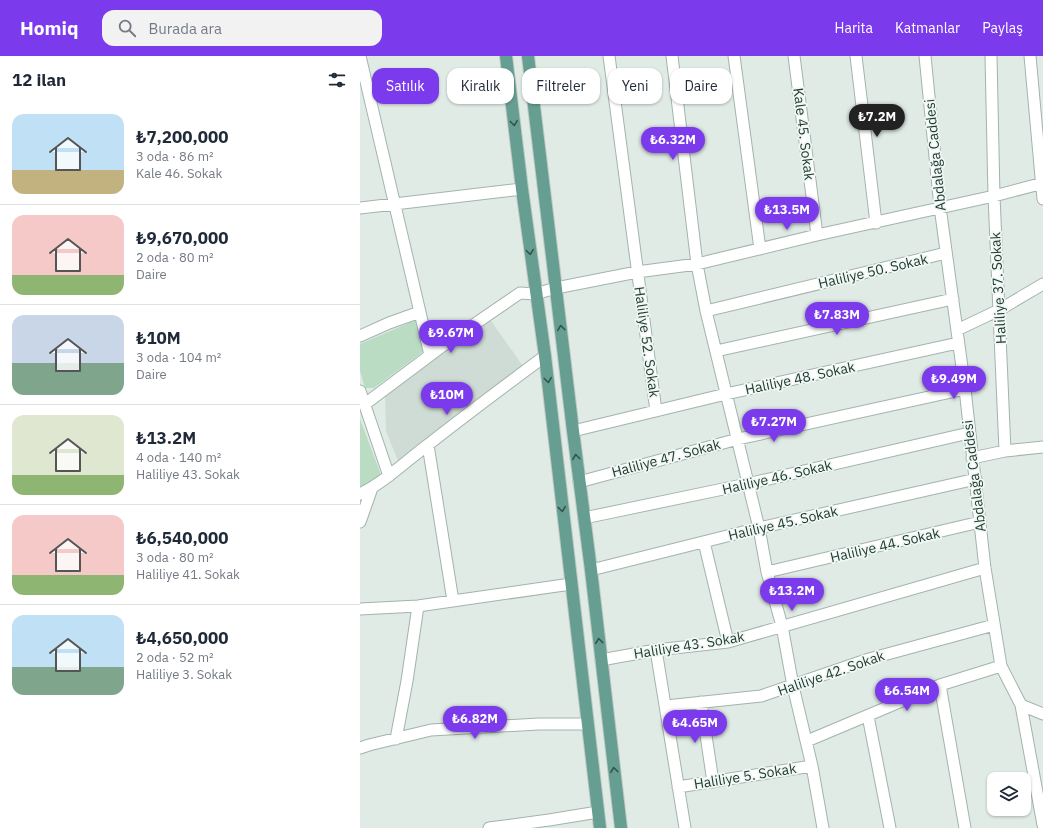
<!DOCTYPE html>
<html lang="tr">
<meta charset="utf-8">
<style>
:root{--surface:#fff;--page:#f2f2f3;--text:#1f2937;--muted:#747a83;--line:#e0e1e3;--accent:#7c3aed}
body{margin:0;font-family:"IBM Plex Sans",sans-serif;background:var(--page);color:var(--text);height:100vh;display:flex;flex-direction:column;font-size:15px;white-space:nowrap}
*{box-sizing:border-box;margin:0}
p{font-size:13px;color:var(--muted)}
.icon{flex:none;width:22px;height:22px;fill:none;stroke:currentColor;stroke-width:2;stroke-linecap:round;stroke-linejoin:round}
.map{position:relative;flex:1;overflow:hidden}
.sheet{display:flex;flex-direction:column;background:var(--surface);width:360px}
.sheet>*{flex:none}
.guide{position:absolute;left:12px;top:12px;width:380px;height:36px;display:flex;gap:8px}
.buttons{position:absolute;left:627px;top:716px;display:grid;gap:8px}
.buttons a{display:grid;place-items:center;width:44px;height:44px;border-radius:8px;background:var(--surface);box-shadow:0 1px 3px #0004;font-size:20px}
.price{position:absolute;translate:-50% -34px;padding:0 9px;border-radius:14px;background:var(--accent);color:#fff;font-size:13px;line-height:26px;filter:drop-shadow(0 1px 2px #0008)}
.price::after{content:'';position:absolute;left:50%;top:24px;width:12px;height:9px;margin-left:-6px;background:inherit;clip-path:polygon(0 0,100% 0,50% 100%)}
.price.on{background:#222;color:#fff}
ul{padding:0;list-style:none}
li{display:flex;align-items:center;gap:12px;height:100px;padding:0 12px}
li+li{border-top:1px solid var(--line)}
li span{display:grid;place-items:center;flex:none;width:112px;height:80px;border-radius:12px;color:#555}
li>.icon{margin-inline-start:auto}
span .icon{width:48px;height:48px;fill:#fffc;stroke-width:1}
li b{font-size:17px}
h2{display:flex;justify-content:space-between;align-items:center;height:48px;padding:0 12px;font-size:17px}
.chip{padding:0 14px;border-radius:12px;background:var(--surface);box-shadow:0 1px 3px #0004;font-size:14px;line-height:36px}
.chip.on{background:var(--accent);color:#fff}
header{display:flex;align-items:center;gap:24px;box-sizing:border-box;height:56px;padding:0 20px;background:var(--accent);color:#fff}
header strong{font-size:19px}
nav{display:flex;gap:22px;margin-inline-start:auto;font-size:14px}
.search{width:280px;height:36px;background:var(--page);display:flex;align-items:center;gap:10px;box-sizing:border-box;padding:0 14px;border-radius:12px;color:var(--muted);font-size:15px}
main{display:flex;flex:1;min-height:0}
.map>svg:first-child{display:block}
.built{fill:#cfdbd5}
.green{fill:#badcc3}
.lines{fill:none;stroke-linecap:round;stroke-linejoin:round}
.minor-casing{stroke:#a3b3ad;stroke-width:13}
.major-casing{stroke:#c1c8c6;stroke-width:14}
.minor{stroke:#fff;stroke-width:11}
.major{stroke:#669f92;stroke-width:12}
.oneway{stroke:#32544c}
.labels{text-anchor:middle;stroke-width:3.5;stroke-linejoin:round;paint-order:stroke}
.street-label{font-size:14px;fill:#213b35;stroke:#f1f8f4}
</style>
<header>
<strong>Homiq</strong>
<div class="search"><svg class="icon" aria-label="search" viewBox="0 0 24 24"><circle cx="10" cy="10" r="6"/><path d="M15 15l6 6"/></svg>Burada ara</div>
<nav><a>Harita</a><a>Katmanlar</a><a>Paylaş</a></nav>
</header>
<main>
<section class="sheet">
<h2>12 ilan<svg class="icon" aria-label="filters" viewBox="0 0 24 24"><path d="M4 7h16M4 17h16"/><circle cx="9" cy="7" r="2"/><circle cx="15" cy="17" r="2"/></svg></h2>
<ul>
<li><span style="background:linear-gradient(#bfe0f5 70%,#c2b280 0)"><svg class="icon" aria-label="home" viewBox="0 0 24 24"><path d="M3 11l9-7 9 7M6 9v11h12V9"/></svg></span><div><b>₺7,200,000</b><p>3 oda · 86 m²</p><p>Kale 46. Sokak</p></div></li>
<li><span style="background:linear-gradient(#f6c9c9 75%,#8fb573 0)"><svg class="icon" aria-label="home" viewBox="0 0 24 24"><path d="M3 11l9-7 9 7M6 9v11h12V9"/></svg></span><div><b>₺9,670,000</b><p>2 oda · 80 m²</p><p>Daire</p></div></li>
<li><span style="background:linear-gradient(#c9d6e8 60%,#7fa58c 0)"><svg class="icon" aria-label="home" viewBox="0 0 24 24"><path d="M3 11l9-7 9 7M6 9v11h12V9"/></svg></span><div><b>₺10M</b><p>3 oda · 104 m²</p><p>Daire</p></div></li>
<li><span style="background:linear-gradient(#dfe7d0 75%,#8fb573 0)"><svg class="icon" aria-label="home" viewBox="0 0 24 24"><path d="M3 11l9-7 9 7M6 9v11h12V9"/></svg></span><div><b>₺13.2M</b><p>4 oda · 140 m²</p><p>Haliliye 43. Sokak</p></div></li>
<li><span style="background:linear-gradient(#f6c9c9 75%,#8fb573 0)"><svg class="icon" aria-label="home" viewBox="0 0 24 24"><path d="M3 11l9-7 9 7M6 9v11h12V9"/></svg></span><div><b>₺6,540,000</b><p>3 oda · 80 m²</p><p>Haliliye 41. Sokak</p></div></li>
<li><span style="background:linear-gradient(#bfe0f5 65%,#7fa58c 0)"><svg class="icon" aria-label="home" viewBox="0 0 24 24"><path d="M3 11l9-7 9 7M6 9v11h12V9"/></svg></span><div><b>₺4,650,000</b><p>2 oda · 52 m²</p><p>Haliliye 3. Sokak</p></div></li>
</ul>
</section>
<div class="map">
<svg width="683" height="772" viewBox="0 0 683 772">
<rect width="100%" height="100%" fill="#e0ebe6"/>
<path class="built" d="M 129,262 L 163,310 L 38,405 L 26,375 L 25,337 Z"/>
<path class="green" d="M 56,264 L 64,295 L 14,332 L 5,332 L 0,315 L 0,288 Z
M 0,363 L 21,419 L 0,433 Z"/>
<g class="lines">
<defs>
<path id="minor" d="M 0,0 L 70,299
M 249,0 L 296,355
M 312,0 L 337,208 L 346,255 L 399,472 L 407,516 L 422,570 L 433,630 L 452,710 L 463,772
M 374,0 L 400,193
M 434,0 L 457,179
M 496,0 L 516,167
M 565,0 L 580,151 L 605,333 L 625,512 L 641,610 L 661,649 L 683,658
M 631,0 L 634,140 L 645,395
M 670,0 L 683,143
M 0,152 L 162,133
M 346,255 L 586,197
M 597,274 L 639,254 L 683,228
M 0,280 L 29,267 L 60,256
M 356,295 L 593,243
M 0,335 L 29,420
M 5,348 L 81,291 L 160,237 L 175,238 L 196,232 L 277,216 L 337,208 L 457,179 L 634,140 L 683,127
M 213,375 L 366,338 L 598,287
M 68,389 L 93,545
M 612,402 L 645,395 L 683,391
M 219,426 L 378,383 L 605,333
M 0,438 C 25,426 46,405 69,388 C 107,358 146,329 185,300
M 224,462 L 387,428 L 609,377
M 0,466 L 12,432
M 344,486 L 368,586
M 231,514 L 399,472 L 616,423
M 407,516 L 620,466
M 0,553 L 58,550 L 211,528
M 296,594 L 325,772
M 241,604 L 296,594 L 368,586 L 625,512
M 580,629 L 605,772
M 341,646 L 353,726
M 661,649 L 683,769
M 306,650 L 401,640 L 509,603 L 634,569
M 508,660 L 530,772
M 36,683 L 47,625 L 58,550
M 447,685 L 580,629 L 641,610
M 0,692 L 9,689 L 71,674 L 179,668 L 228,668
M 318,731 L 452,710
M 129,772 L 189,764 L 238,756"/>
<path id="major" d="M 146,0 L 162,133 L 185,300 L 240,772
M 168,0 L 213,375 L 231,514 L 261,772"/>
</defs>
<use href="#minor" class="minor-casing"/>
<use href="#major" class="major-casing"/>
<use href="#minor" class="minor"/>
<use href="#major" class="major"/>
</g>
<defs><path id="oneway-chevron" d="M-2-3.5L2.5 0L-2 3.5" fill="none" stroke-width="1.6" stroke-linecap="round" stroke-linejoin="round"/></defs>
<g class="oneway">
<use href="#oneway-chevron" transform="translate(154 67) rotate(83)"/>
<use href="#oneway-chevron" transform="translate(170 196) rotate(82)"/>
<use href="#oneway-chevron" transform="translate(201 272) rotate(-97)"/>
<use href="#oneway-chevron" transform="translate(188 324) rotate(83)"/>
<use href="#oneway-chevron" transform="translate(216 401) rotate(-97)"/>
<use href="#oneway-chevron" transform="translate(202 453) rotate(83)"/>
<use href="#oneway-chevron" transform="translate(239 585) rotate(-96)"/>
<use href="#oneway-chevron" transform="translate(254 714) rotate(-97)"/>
</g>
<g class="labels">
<g class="street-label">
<text transform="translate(444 78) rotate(83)" y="5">Kale 45. Sokak</text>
<text transform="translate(575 99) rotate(-96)" y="5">Abdalağa Caddesi</text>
<text transform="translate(513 215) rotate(-13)" y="5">Haliliye 50. Sokak</text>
<text transform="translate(638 232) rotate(-93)" y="5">Haliliye 37. Sokak</text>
<text transform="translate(287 286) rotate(82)" y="5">Haliliye 52. Sokak</text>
<text transform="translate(440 322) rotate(-12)" y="5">Haliliye 48. Sokak</text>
<text transform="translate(306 402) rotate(-15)" y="5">Haliliye 47. Sokak</text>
<text transform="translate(614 420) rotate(-97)" y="5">Abdalağa Caddesi</text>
<text transform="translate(417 421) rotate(-13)" y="5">Haliliye 46. Sokak</text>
<text transform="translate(423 467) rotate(-13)" y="5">Haliliye 45. Sokak</text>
<text transform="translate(525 489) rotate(-13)" y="5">Haliliye 44. Sokak</text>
<text transform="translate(329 589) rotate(-9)" y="5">Haliliye 43. Sokak</text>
<text transform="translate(471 617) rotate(-19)" y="5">Haliliye 42. Sokak</text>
<text transform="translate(385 720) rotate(-9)" y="5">Haliliye 5. Sokak</text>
</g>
</g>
</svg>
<div class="buttons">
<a><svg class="icon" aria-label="layers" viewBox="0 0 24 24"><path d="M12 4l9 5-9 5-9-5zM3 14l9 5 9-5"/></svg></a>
</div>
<b class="price on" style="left:517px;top:82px">₺7.2M</b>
<b class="price" style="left:313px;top:105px">₺6.32M</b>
<b class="price" style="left:427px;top:175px">₺13.5M</b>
<b class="price" style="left:477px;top:280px">₺7.83M</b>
<b class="price" style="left:91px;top:298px">₺9.67M</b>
<b class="price" style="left:594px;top:344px">₺9.49M</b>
<b class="price" style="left:87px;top:360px">₺10M</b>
<b class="price" style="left:414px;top:387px">₺7.27M</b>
<b class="price" style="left:432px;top:556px">₺13.2M</b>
<b class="price" style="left:547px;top:656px">₺6.54M</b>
<b class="price" style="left:115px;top:684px">₺6.82M</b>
<b class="price" style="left:335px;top:688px">₺4.65M</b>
<div class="guide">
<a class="chip on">Satılık</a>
<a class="chip">Kiralık</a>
<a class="chip">Filtreler</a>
<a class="chip">Yeni</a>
<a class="chip">Daire</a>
</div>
</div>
</main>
